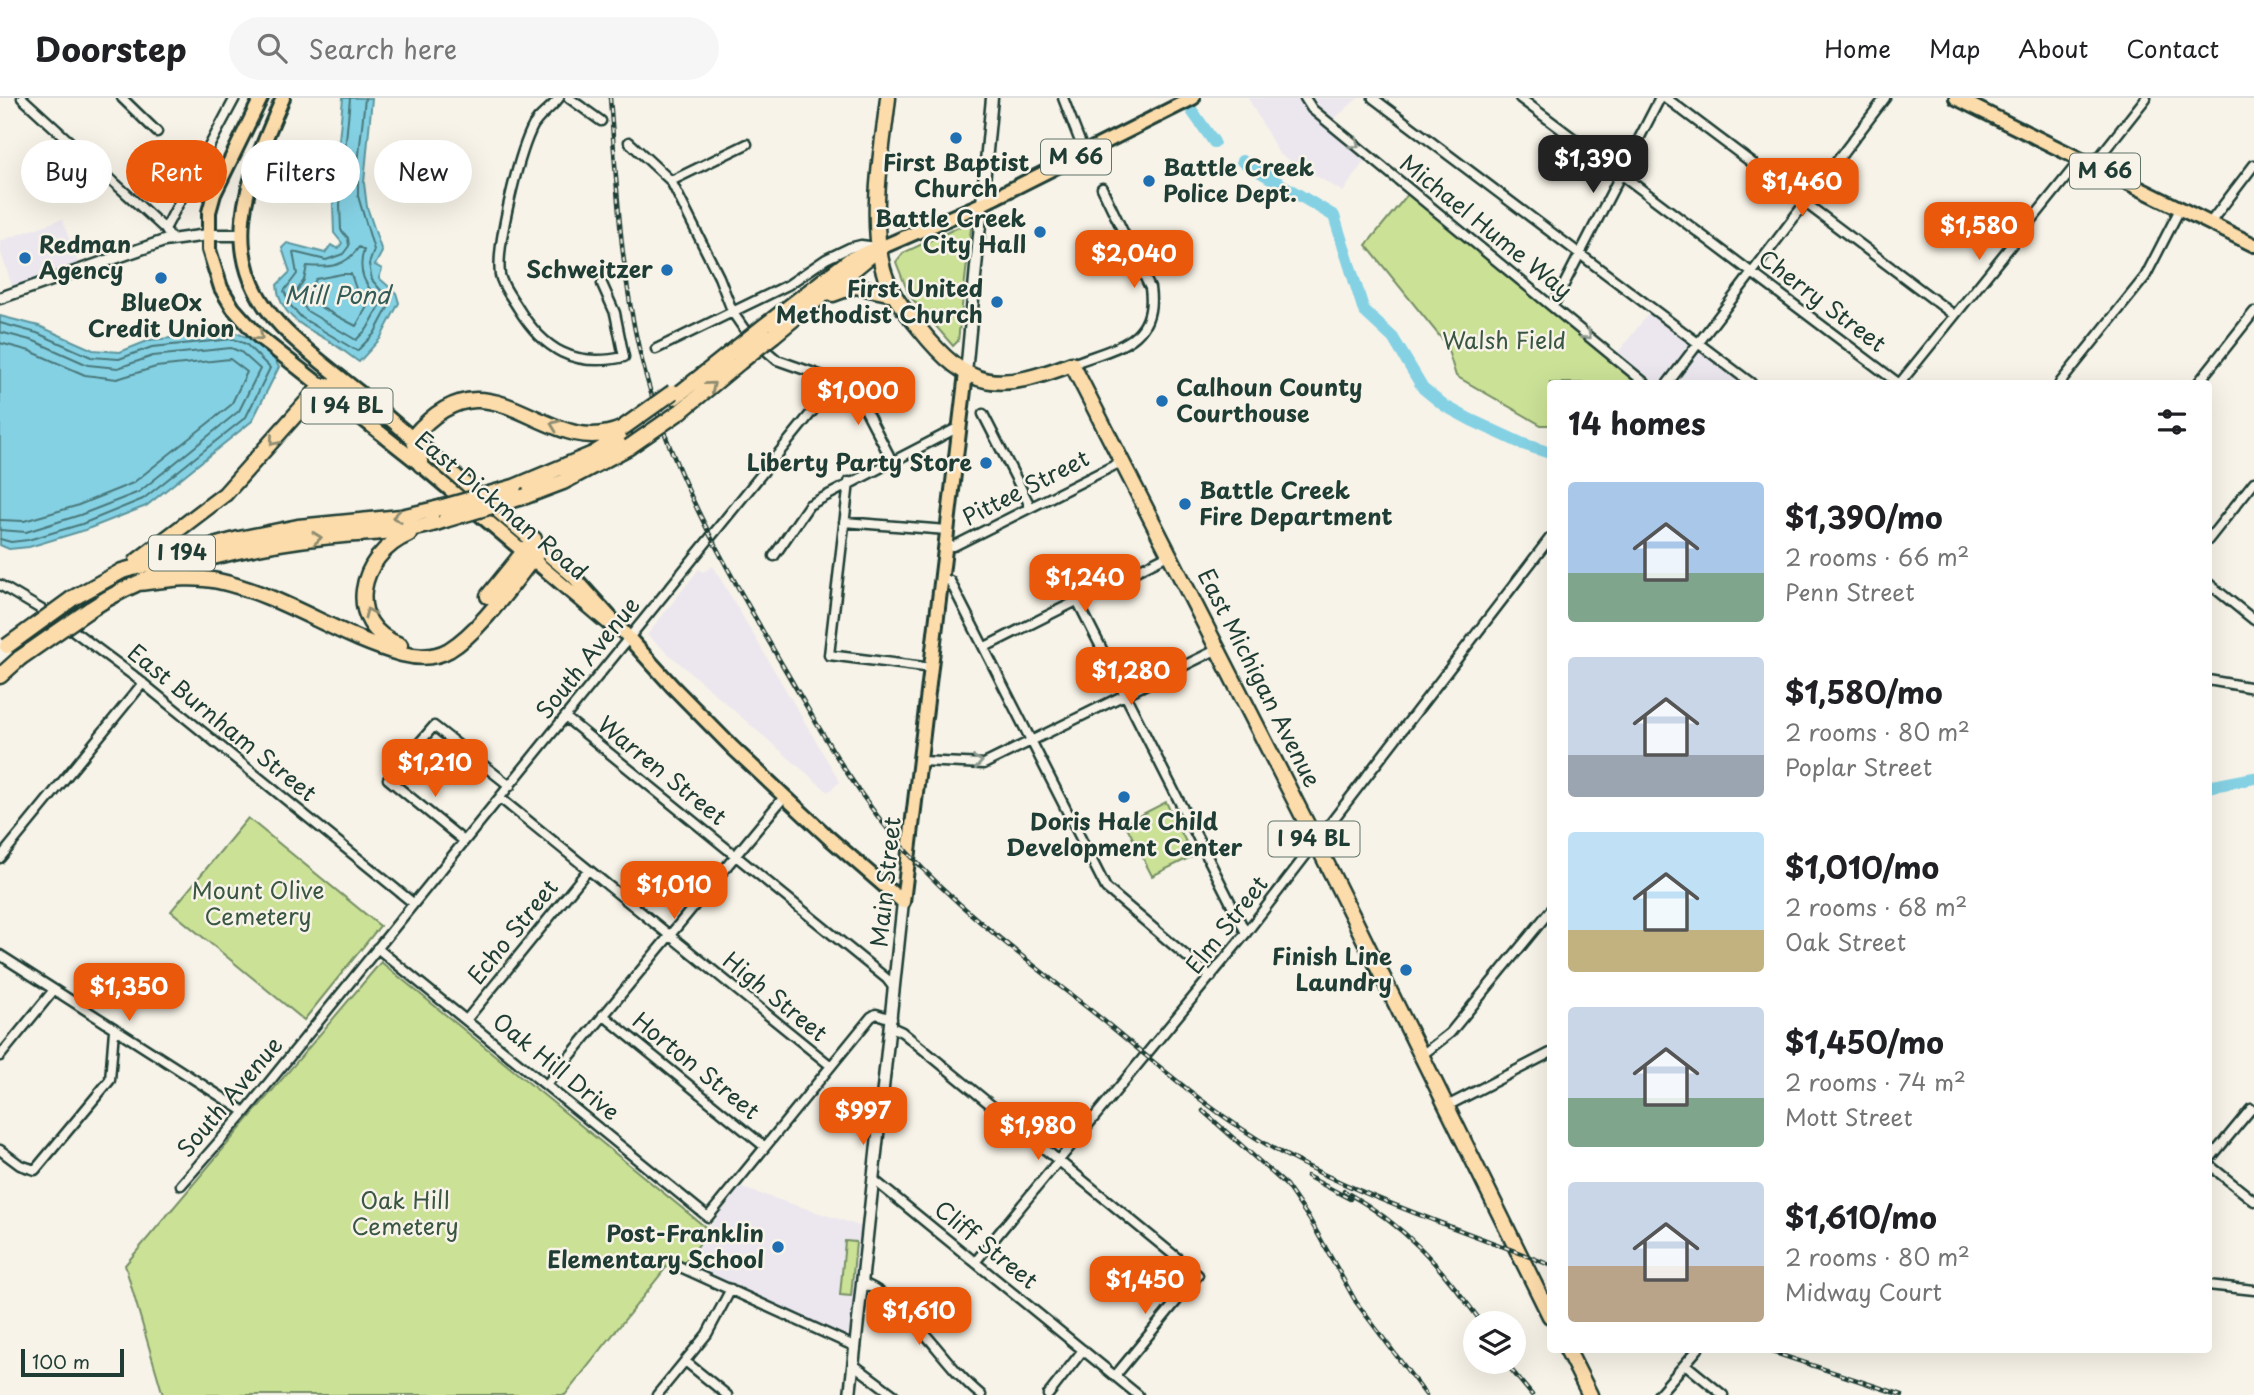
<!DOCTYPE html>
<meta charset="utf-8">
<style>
:root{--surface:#fff;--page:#f6f6f6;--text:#202124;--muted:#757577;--line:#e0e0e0;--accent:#ea580c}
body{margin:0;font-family:"Playpen Sans",sans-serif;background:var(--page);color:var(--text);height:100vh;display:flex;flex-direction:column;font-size:26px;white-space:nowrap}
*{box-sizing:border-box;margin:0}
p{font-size:23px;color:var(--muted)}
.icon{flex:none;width:38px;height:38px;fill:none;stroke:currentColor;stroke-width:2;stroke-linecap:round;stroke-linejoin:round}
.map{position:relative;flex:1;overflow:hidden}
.drawer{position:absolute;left:1547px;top:282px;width:665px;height:973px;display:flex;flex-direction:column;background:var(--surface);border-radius:7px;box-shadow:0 7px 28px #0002}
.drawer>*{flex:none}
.banner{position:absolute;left:21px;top:42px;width:665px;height:63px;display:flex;gap:14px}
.buttons{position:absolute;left:1463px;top:1213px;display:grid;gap:14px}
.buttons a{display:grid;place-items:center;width:63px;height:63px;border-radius:50%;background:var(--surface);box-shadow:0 7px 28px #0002;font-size:35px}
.scale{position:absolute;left:21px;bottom:18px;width:103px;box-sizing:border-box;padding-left:7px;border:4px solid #1f3d34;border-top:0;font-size:19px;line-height:24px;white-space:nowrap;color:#1f3d34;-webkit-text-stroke:5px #f7f3e8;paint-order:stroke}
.price{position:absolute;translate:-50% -60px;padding:0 16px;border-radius:14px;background:var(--accent);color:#fff;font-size:23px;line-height:46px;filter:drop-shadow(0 2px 4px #0008)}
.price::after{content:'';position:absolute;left:50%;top:42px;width:21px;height:16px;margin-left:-10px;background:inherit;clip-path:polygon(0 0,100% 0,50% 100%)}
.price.active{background:#222;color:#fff}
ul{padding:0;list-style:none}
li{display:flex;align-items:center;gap:21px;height:175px;padding:0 21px}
li span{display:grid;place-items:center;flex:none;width:196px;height:140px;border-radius:7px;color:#555}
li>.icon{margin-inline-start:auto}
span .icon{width:84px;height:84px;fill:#fffc;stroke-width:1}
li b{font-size:30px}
h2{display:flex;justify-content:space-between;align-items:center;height:84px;padding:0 21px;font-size:30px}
.chip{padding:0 24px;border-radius:32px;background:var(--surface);box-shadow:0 7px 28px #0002;font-size:24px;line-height:63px}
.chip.active{background:var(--accent);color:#fff}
header{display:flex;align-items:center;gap:42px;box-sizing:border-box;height:98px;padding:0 35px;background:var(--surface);border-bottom:2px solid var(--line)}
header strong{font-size:33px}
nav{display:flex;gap:38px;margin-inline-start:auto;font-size:24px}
.search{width:490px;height:63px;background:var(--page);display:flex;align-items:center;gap:18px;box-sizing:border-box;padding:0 24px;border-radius:38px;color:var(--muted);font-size:26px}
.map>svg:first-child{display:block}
.built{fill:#ece7ee}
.green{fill:#cbe196;stroke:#758f65;stroke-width:2}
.water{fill:#85d1e4;stroke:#5c969e;stroke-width:2}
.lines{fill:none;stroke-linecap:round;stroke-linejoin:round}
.shore{stroke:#48787a;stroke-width:2}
.river{stroke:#85d1e4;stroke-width:12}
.minor-casing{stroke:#1f3d34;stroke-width:13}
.tertiary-casing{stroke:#1f3d34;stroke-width:15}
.primary-casing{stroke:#1f3d34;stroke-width:18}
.trunk-casing{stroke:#1f3d34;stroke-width:19}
.motorway-casing{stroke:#1f3d34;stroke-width:19}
.minor{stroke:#f7f3e8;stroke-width:8}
.tertiary{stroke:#f7f3e8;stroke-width:10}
.primary{stroke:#fcdcab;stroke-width:12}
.trunk{stroke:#fcdcab;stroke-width:14}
.motorway{stroke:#fcdcab;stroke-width:14}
.rail-casing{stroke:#1f3d34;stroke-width:4.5}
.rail{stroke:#f7f3e8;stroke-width:2;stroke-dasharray:5;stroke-linecap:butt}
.motorway-bridge-casing{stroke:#1f3d34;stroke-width:19;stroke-linecap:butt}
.motorway-bridge{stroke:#fcdcab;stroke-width:14}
.oneway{stroke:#8b988e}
.oneway2{stroke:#8e8c70}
.poi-dot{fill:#1f6fb2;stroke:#f7f3e8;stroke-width:2.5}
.labels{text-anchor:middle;stroke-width:5;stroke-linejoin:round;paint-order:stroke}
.shield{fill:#f7f3e8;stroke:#60746a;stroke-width:2}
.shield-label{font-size:21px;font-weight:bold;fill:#1f3d34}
.poi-label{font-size:23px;font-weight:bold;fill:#1f3d34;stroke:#f7f3e8;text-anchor:end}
.street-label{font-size:23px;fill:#1f3d34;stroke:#f7f3e8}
.park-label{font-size:23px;fill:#395643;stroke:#f7f3e8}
.water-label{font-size:24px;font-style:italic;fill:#335b57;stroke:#f7f3e8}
</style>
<header>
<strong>Doorstep</strong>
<div class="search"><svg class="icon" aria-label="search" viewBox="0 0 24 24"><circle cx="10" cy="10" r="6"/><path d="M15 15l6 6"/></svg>Search here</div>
<nav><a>Home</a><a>Map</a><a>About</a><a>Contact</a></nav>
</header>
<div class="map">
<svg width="2254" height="1297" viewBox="0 0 2254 1297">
<rect width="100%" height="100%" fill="#f7f3e8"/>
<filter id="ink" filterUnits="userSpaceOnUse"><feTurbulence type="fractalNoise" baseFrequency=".0143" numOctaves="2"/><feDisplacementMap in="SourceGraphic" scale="14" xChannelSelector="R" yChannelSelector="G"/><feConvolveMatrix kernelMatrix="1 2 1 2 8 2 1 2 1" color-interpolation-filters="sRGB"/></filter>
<g filter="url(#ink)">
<path class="built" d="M 1248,0 L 1302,0 L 1367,59 L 1343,94 L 1279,56 Z
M 1310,0 L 1358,0 L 1332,23 Z
M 62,121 L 79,167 L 13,191 L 0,152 L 0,143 Z
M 1649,215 L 1690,246 L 1661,285 L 1650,285 L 1616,257 Z
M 1700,253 L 1742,285 L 1676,285 Z
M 713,468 L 840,684 L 828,694 L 647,537 L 699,471 L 703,474 Z
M 739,1089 L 863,1129 L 848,1240 L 844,1241 L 683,1166 Z"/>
<path class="green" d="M 1408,96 L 1637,285 L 1550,285 L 1550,327 L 1541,327 L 1456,278 L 1446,246 L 1366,147 Z
M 965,126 L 971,130 L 958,243 L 953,248 L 909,197 L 896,164 L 903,155 Z
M 1166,704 L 1193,758 L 1152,778 L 1125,725 Z
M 248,720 L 380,828 L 304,922 L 171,813 Z
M 381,864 L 710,1133 L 683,1166 L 672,1162 L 565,1297 L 163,1297 L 125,1167 Z
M 845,1143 L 856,1144 L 851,1198 L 840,1197 Z"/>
<path class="water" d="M 343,0 L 372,0 L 364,85 L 367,109 L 382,154 L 375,167 L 382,171 L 379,180 L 396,195 L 399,205 L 380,241 L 359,264 C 347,256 335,245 322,239 C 300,227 279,215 277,187 L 290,174 L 282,150 L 287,145 L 325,155 L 331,147 L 338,151 L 342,145 L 334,135 L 333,107 Z
M 0,218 L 39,228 L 93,252 L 120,254 L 150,242 L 234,234 L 249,240 L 273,260 L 279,269 L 252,323 L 146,408 L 85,432 L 29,449 L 9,451 L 0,447 Z"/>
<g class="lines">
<path class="shore" d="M 350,0 L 340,107 L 341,132 L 348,140 L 349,148 L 343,156 L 326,162 L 293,154 L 297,176 L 284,193 L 291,208 L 302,220 L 357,253 L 374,236 L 391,204 L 372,182 L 369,166 L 374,152 L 358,98 L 358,66 L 365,0
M 359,149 L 364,152 C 356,176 367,188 381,206 L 367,231 L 356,242 L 307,213 L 295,196 L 304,182 L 307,168 C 330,170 345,169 359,149 Z
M 342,176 L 351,176 L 357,194 L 368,207 L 356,228 L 322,210 L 308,198 L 316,181 Z
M 0,225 L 37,235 L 91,259 L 119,261 L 152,249 L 233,241 L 246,246 L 270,270 L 246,319 L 143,401 L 82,426 L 28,442 L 11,444 L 0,441
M 0,234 L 34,243 L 88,267 L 118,270 L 153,258 L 231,250 L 241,254 L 260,271 L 239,313 L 139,394 L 80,417 L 26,434 L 0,432
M 0,245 L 30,253 L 85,277 L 117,281 L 156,269 L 230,261 L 247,274 L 231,307 L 133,385 L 76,408 L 24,423 L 0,422"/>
<path class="river" d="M 1190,10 L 1214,44
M 1242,63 L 1334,118 L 1364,213 L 1393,240 L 1423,290 L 1445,308 L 1471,322 L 1523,346 L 1550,355
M 2208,689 L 2254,680"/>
<defs>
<path id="minor" d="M 22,0 L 165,131 L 171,141
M 122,0 L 157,34
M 559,0 C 551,11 536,19 531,32 C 518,60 496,147 500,177 C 502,188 512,200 518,210 C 544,252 574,270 624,259 L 615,215 L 602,186
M 569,0 L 601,23
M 1063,0 L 1084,54
M 1305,0 L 1312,11 L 1645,285
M 1373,0 L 1751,285
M 1520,0 L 1898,285
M 1666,0 L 1954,217
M 629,44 L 671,83 L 719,179 L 733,215 L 749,238 L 777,262 L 837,283 L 848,291 L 863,307 L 892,363
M 2093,67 L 2146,0
M 671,83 L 747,46
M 2209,126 L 2254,67
M 165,131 L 235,0
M 1553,208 L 1660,0
M 656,251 L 788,187 L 826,161 L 849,150 L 861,147 L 877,149
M 1072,266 C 1112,250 1158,246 1150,190 L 1102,90
M 1668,285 L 1885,0
M 1900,285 L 2081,61
M 2060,285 L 2145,179 L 2180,111
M 2198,285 L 2254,214
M 983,316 L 1028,404 L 1028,410
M 849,384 L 829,557 L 932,570
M 844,424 L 947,432
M 2208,442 L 2254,384
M 945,448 L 954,448 L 1123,363
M 774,458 L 809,407 L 959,329
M 942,481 L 950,483 L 1106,790 L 1211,879
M 2208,485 L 2254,522
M 0,487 L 59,522 L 134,578 L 413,805
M 1078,504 L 1246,835
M 985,549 L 1170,456
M 2208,582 L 2254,590
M 565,619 L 887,881 L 894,890
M 921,663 L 984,666 L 1218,551
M 500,700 L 831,968
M 464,743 L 388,681 L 434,628 L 510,688
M 0,760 L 143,585
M 377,850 L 708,1119 L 871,919 L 876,916 L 892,921
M 0,857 L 245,1014
M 603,917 L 765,1049
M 467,921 L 588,772
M 891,929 L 902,934 L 1198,1177 L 1115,1278
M 1422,957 L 1450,935 L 1550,813
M 0,958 L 53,893
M 547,986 L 784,699
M 1447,1008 L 1550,955
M 0,1052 L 20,1067 L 35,1072 L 110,982 L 114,932
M 2208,1063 L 2251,1011
M 2208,1066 L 2254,1103
M 874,1082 L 1138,1297
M 181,1087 L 245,1014 L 837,283
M 976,1163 L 1246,835 L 1550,440
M 674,1166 L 856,1249
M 863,1185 C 916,1209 939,1263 981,1297
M 2208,1187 L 2254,1192
M 685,1263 L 727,1297
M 1685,1266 L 1723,1297
M 854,1267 L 894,1297
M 657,1297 L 707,1236 L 731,1191
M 1048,1297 L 1083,1252
M 1658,1297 L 1698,1251"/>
<path id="tertiary" d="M 0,200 L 164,143 L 207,137 L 242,137
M 966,275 L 992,0
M 850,1297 L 903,804"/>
<path id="primary" d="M 261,0 L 214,96 L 209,114 L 209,152 L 221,190 L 233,210 L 258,238 L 421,367 L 614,530
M 283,0 C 249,78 212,157 282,229 C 305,253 334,274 360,295
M 1956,0 L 2254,147
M 880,150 L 984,105 L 1193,0
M 376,309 L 573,478 L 673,589 L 733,650 L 828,739 L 903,804
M 903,804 L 966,275"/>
<path id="trunk" d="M 888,0 C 882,54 869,117 883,171 C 889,194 904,212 919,230 C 970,294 998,294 1072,266 L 1316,744 L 1550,1218
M 1567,1251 L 1590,1297"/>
<path id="motorway" d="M 833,196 L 855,188 L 893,196
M 763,229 L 850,162 L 880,150
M 774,237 L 871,157
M 675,299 L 729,256
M 681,313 L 740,264
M 421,367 L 413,339 C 492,245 544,364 621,331
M 514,389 L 593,356 L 624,337
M 526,398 L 563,384 L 629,349
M 137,463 L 225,396 L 321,288 L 337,287 L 382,314
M 138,485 C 165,482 191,477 218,483 C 283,497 339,539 402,556 C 418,560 435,560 449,552 C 483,531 516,480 542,449
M 488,498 L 534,441
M 73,500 L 122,473 L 239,441 L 298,429 L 401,419 L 436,411
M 89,512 C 156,467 245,448 323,439 C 364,434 407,436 445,422
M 400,547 C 343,527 358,457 409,436
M 0,578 L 20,560"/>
</defs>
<use href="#minor" class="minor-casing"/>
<use href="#tertiary" class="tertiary-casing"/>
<use href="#primary" class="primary-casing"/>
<use href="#trunk" class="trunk-casing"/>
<use href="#motorway" class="motorway-casing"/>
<use href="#minor" class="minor"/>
<use href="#tertiary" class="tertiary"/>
<use href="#primary" class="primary"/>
<use href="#trunk" class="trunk"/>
<use href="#motorway" class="motorway"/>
<defs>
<path id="rail" d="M 610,0 C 617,85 620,172 640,255 C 667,369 725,468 783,568 C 821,633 857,699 908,755 C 965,818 1037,869 1103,922 C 1159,968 1213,1016 1276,1052 C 1362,1100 1459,1130 1550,1167
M 1203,1013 L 1286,1087 L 1310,1122 L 1356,1204 L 1426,1297
M 1307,1078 L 1350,1101
M 1344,1093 C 1407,1128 1440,1168 1482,1225
M 1763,1251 L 1902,1297
M 1505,1264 L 1532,1297"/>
</defs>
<use href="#rail" class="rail-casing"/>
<use href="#rail" class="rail"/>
<defs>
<path id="motorway-bridge" d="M 729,256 L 763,229
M 740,264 L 774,237
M 621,331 L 673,294
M 629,349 L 681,313
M 436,411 L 514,389
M 445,422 L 526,398
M 7,548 L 73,500
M 20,560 L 89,512"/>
</defs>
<use href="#motorway-bridge" class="motorway-bridge-casing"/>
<use href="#motorway-bridge" class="motorway-bridge"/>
</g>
<defs><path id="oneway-chevron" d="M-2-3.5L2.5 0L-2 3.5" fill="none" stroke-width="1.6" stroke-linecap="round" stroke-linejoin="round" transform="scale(1.75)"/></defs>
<g class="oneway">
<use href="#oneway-chevron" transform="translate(1355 46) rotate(39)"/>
<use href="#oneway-chevron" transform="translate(1587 237) rotate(40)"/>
<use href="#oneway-chevron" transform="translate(978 664) rotate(-10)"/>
</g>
<g class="oneway2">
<use href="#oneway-chevron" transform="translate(259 238) rotate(41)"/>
<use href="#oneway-chevron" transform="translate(711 288) rotate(-40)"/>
<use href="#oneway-chevron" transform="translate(555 327) rotate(-159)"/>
<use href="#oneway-chevron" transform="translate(274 343) rotate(130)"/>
<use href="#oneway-chevron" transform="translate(397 419) rotate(173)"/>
<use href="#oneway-chevron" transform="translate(317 440) rotate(-6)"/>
<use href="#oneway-chevron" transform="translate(369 515) rotate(-113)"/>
</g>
</g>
<g class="poi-dot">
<circle cx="956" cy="40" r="7"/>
<circle cx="1149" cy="83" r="7"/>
<circle cx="1040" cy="134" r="7"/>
<circle cx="25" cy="160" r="7"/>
<circle cx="667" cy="172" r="7"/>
<circle cx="161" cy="180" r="7"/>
<circle cx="997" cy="204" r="7"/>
<circle cx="1162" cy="303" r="7"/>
<circle cx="986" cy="365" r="7"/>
<circle cx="1185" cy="406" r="7"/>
<circle cx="1124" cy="699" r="7"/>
<circle cx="1406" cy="872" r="7"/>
<circle cx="778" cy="1149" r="7"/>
</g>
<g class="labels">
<g class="shield">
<rect x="1041" y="41.5" width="70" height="35" rx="5"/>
<rect x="2070" y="55.5" width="70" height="35" rx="5"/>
<rect x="301.5" y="290.5" width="91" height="35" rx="5"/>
<rect x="149" y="437.5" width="66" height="35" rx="5"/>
<rect x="1268.5" y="723.5" width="91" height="35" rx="5"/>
</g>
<g class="shield-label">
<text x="1076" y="66">M 66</text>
<text x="2105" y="80">M 66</text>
<text x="347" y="315">I 94 BL</text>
<text x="182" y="462">I 194</text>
<text x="1314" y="748">I 94 BL</text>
</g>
<g class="poi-label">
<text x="956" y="73" text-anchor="middle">First Baptist<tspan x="956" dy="26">Church</tspan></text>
<text x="1163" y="78" text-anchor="start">Battle Creek<tspan x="1163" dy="26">Police Dept.</tspan></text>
<text x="1026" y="129">Battle Creek<tspan x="1026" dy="26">City Hall</tspan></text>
<text x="39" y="155" text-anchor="start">Redman<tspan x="39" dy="26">Agency</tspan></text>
<text x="653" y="180">Schweitzer</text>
<text x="983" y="199">First United<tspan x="983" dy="26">Methodist Church</tspan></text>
<text x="161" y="213" text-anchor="middle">BlueOx<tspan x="161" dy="26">Credit Union</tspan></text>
<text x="1176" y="298" text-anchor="start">Calhoun County<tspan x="1176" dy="26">Courthouse</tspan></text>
<text x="972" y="373">Liberty Party Store</text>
<text x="1199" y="401" text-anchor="start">Battle Creek<tspan x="1199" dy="26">Fire Department</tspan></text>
<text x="1124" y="732" text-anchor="middle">Doris Hale Child<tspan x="1124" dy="26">Development Center</tspan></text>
<text x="1392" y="867">Finish Line<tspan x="1392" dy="26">Laundry</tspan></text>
<text x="764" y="1144">Post-Franklin<tspan x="764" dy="26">Elementary School</tspan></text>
</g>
<g class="street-label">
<text transform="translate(1486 129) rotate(39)" y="8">Michael Hume Way</text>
<text transform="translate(1822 203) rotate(37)" y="8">Cherry Street</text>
<text transform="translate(1026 390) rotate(-27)" y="8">Pittee Street</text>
<text transform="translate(501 408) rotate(40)" y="8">East Dickman Road</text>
<text transform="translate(588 560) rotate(-51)" y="8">South Avenue</text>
<text transform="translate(1259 580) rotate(63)" y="8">East Michigan Avenue</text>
<text transform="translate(222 625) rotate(39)" y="8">East Burnham Street</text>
<text transform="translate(662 673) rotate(39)" y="8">Warren Street</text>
<text transform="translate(886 784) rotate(-84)" y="8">Main Street</text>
<text transform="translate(1227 827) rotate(-52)" y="8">Elm Street</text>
<text transform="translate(513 834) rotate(-51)" y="8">Echo Street</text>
<text transform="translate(775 899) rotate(39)" y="8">High Street</text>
<text transform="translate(696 968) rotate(39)" y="8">Horton Street</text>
<text transform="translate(556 969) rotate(39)" y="8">Oak Hill Drive</text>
<text transform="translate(230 999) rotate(-50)" y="8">South Avenue</text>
<text transform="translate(986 1147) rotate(39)" y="8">Cliff Street</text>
</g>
<g class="park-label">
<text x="1504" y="251">Walsh Field</text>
<text x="258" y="801">Mount Olive<tspan x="258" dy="26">Cemetery</tspan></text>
<text x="405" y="1111">Oak Hill<tspan x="405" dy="26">Cemetery</tspan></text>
</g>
<g class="water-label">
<text x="337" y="206">Mill Pond</text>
</g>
</g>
</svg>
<div class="buttons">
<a><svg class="icon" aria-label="layers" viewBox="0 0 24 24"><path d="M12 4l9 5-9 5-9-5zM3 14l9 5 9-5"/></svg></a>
</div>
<div class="scale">100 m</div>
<b class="price active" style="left:1593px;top:97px">$1,390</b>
<b class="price" style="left:1802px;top:120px">$1,460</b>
<b class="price" style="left:1979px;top:164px">$1,580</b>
<b class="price" style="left:1134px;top:192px">$2,040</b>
<b class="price" style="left:858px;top:329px">$1,000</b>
<b class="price" style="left:1085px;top:516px">$1,240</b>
<b class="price" style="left:1131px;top:609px">$1,280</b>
<b class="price" style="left:435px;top:701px">$1,210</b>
<b class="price" style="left:674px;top:823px">$1,010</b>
<b class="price" style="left:129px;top:925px">$1,350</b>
<b class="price" style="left:863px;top:1049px">$997</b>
<b class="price" style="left:1038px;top:1064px">$1,980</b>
<b class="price" style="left:1145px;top:1218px">$1,450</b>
<b class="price" style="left:919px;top:1249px">$1,610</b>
<div class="banner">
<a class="chip">Buy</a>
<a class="chip active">Rent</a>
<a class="chip">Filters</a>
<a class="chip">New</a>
</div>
<section class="drawer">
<h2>14 homes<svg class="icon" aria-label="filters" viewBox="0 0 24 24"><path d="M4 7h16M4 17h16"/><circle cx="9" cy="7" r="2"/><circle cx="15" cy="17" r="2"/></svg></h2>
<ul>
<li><span style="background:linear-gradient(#a9c7e8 65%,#7fa58c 0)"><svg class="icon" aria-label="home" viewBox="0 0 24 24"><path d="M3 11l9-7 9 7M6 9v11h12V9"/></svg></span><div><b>$1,390/mo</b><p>2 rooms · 66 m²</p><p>Penn Street</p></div></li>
<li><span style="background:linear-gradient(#c9d6e8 70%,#9aa5b1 0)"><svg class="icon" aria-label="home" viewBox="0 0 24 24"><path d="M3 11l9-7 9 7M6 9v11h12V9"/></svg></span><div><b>$1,580/mo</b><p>2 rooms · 80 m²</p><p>Poplar Street</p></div></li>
<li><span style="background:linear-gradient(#bfe0f5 70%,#c2b280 0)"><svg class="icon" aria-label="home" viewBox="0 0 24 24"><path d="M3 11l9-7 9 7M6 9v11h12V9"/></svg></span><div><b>$1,010/mo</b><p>2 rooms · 68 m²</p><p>Oak Street</p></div></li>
<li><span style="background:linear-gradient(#c9d6e8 65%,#7fa58c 0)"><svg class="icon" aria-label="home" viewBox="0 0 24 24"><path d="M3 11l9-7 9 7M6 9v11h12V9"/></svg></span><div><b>$1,450/mo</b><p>2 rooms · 74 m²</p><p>Mott Street</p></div></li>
<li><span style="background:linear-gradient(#c9d6e8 60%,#b9a48a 0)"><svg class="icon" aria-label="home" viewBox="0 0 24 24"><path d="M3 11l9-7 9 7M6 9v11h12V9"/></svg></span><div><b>$1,610/mo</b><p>2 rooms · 80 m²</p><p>Midway Court</p></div></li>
</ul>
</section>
</div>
